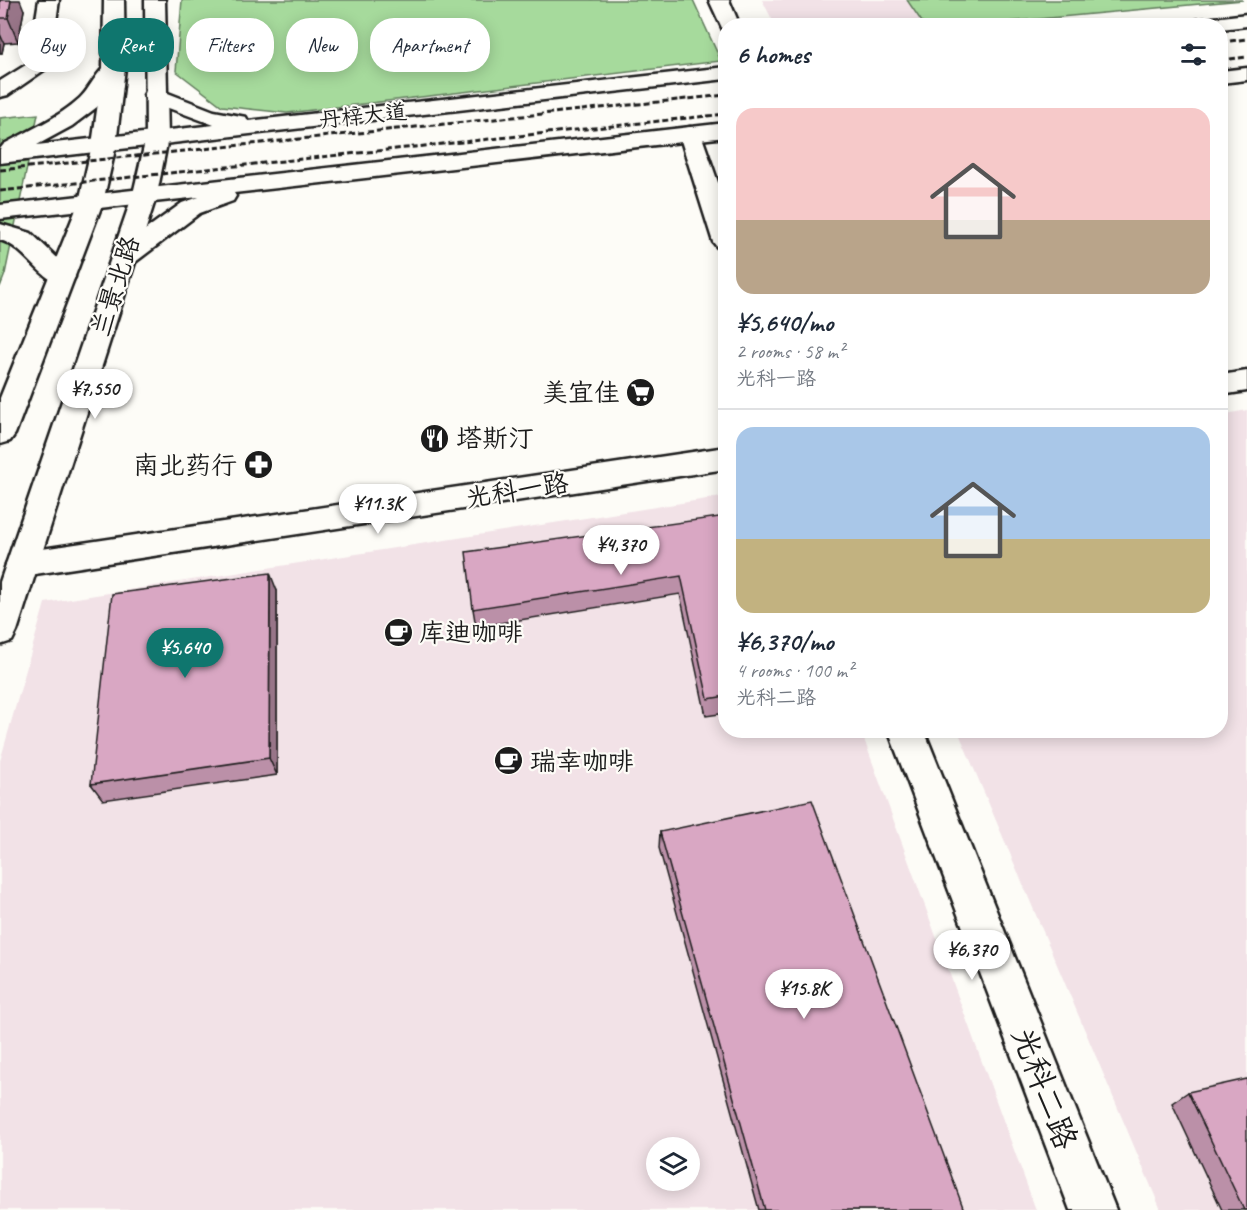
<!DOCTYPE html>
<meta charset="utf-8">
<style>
:root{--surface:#fff;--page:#f2f2f3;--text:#1f2937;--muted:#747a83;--line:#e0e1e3;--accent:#0f766e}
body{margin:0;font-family:Caveat,"LXGW WenKai TC",sans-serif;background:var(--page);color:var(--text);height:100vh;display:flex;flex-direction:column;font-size:22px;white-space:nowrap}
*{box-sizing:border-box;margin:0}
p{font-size:20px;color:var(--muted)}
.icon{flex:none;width:33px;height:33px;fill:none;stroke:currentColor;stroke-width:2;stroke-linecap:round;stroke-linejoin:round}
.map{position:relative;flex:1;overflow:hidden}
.sheet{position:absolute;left:718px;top:18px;width:510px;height:720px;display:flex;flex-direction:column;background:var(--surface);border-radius:24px;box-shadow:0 3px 15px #0003}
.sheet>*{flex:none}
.top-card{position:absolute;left:18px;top:18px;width:570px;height:54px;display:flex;gap:12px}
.tools{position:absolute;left:646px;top:1137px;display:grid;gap:12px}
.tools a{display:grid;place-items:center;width:54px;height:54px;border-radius:50%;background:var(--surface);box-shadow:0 3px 15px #0003;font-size:30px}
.price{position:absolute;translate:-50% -51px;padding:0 14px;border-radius:21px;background:#fff;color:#222;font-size:20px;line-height:39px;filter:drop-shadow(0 2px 3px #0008)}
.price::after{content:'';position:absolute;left:50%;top:36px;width:18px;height:14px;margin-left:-9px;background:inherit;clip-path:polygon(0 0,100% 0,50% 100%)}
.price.current{background:var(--accent);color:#fff}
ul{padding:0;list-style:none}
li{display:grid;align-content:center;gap:12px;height:318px;padding:0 18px}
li+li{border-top:2px solid var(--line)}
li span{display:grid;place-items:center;height:186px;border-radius:18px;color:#555}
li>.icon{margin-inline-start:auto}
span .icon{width:108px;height:108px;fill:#fffc;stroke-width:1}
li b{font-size:26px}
h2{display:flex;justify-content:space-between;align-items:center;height:72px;padding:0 18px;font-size:26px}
.chip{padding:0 21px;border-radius:24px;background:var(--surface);box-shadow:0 3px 15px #0003;font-size:21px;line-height:54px}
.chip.current{background:var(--accent);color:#fff}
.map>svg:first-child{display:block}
.built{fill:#f2e2e7;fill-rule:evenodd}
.green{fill:#a6da9c;stroke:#617b5c;stroke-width:1.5}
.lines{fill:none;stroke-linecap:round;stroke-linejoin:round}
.minor-casing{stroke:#1c1c1c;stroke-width:5}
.tertiary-casing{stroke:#1c1c1c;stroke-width:5}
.secondary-casing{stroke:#1c1c1c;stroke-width:5}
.primary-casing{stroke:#1c1c1c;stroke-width:5}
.minor{fill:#fdfcf7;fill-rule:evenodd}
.tertiary{fill:#fdfcf7;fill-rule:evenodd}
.secondary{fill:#fdfcf7;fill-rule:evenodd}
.primary{fill:#fdfcf7;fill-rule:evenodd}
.rail{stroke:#1c1c1c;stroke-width:3;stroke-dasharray:6 3;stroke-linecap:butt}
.wall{fill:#bb90a8;stroke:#1c1c1c;stroke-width:1.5}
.shaded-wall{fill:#987588;stroke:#1c1c1c;stroke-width:1.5}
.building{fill:#d9a7c3;stroke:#1c1c1c;stroke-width:1.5}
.labels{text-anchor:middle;stroke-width:4.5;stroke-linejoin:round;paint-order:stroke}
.far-street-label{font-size:22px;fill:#1c1c1c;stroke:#fdfcf7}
.street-label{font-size:26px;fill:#1c1c1c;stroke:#fdfcf7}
.poi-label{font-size:26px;fill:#1c1c1c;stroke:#fdfcf7;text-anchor:start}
.near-street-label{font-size:32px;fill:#1c1c1c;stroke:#fdfcf7}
</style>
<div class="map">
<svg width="1247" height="1210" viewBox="0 0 1247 1210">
<rect width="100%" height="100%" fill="#fdfcf7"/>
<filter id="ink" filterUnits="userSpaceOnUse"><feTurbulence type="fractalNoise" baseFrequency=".0167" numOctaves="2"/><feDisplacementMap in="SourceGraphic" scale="12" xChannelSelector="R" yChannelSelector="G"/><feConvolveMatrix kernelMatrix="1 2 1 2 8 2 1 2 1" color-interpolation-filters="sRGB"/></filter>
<g filter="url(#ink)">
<path class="built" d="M 762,0 L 907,0 L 924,25 L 775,25 Z
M 1247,410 L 1247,1210 L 1161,1210 L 958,731 L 1221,730 L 1221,415 Z
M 726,496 L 726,730 L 861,731 L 1036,1210 L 0,1210 L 0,761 L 45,603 ZM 657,1148 L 690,1148 L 690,1180 L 657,1180 Z"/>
<path class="green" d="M 182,0 L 693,0 L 721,61 L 287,113 L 222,106 L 176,71 Z
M 907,0 L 1243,0 L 974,25 L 924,25 Z
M 38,114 L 5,274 L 0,287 L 0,118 Z"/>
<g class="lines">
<defs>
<path id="minor" d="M 39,0 L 59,0 L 50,66 L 8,95 L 0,97 L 0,81 L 29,63 Z
M 690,127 L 698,129 L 701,134 L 726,205 L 726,250 L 717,247 L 713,242 L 679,134 L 682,129 Z
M 1247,371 L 1247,391 L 1221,395 L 1221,375 Z
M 726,447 L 726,469 L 22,576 L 11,573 L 6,564 L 11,555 L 22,552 Z
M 888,730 L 924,730 L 1116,1210 L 1070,1210 Z"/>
<path id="tertiary" d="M 709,0 L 729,0 L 740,26 L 726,26 L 726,31 L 723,30 Z"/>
<path id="secondary" d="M 104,0 L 124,0 L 125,68 L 116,145 L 103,202 L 15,434 L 10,441 L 0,444 L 0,398 L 79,202 L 92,145 L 103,68 Z
M 145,0 L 165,0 L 168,138 L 157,194 L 17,631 L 12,641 L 0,645 L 0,582 L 133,194 L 146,138 Z"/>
<path id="primary" d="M 1247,14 L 1247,26 L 1221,29 L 1221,26 L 1187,26 L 1197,20 Z
M 114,62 L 122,63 L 125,68 L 97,107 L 72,126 L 37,145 L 214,125 L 147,100 L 144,95 L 147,90 L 155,88 L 214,111 L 246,117 L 248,121 L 726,67 L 726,79 L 0,163 L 0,149 L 4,144 C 30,130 58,118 80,98 C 92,87 98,66 114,62 Z
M 1247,68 L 1247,80 L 1221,83 L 1221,71 Z
M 726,123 L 726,137 L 234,193 L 236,196 L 233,201 L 200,213 L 134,263 L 125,265 L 116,263 L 112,257 L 116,251 L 182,203 L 199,197 L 0,219 L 0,205 Z
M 0,224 L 31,233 L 71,271 L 75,277 L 71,283 C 43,290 29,248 0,240 Z"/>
</defs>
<use href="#minor" class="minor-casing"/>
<use href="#tertiary" class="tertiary-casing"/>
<use href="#secondary" class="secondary-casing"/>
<use href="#primary" class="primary-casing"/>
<use href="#minor" class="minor"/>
<use href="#tertiary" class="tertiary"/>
<use href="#secondary" class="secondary"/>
<use href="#primary" class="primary"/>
<path class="rail" d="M 1221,42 L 1247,39
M 1221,60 L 1247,57
M 0,170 L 726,95
M 0,191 L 726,114"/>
</g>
<path class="wall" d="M 0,0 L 24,10 L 18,42 L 4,43 L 2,53 L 0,53 Z
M 726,516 L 726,713 L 706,716 L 680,594 L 476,627 L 473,609 Z
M 277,591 L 277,775 L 103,800 L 91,784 Z
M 660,832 L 964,1210 L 759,1210 L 659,848 Z
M 1188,1092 L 1247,1210 L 1222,1210 L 1172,1103 Z"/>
<path class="shaded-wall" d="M 11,0 L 20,0 L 24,10 L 18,42 L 8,18 Z
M 0,34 L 4,43 L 2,53 L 0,53 Z
M 270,573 L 277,591 L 277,775 L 269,758 Z"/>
<path class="building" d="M 0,0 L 11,0 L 8,18 L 0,18 Z
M 726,516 L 726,696 L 708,699 L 681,576 L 473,609 L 466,552 Z
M 270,573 L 269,758 L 91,784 L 112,594 Z
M 812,800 L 964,1210 L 765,1210 L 660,832 Z
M 1247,1079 L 1247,1210 L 1244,1210 L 1188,1092 Z"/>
</g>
<defs>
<symbol id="supermarket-disc" viewBox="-11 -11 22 22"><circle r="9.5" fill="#1c1c1c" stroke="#fdfcf7"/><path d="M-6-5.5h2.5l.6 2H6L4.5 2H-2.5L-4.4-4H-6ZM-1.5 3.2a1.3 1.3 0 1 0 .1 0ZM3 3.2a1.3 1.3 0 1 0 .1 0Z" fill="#fff"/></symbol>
<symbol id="restaurant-disc" viewBox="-11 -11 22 22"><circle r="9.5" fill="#1c1c1c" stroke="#fdfcf7"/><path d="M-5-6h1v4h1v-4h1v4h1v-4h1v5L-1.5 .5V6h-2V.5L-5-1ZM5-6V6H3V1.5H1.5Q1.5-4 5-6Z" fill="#fff"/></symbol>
<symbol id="pharmacy-disc" viewBox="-11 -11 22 22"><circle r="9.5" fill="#1c1c1c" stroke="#fdfcf7"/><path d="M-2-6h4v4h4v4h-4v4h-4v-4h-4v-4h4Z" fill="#fff"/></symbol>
<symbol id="cafe-disc" viewBox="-11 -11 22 22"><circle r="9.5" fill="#1c1c1c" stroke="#fdfcf7"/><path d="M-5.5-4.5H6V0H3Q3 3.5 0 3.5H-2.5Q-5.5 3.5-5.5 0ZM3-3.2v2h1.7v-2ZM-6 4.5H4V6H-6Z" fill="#fff"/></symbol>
</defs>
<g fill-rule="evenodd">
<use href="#supermarket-disc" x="624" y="376" width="33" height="33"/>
<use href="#restaurant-disc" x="418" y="422" width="33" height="33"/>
<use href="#pharmacy-disc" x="242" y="448" width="33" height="33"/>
<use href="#cafe-disc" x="382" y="616" width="33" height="33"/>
<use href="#cafe-disc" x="492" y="744" width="33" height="33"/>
</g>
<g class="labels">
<g class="far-street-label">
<text transform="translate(363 115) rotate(-6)" y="8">丹梓大道</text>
</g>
<g class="street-label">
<text transform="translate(115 286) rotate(-72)" y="9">兰景北路</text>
<text transform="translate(517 490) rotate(-9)" y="9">光科一路</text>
</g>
<g class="poi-label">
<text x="620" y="401" text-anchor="end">美宜佳</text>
<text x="456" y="447">塔斯汀</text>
<text x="237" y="474" text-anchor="end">南北药行</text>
<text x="419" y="641">库迪咖啡</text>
<text x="530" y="770">瑞幸咖啡</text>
</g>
<g class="near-street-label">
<text transform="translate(1045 1088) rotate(69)" y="11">光科二路</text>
</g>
</g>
</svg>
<div class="tools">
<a><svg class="icon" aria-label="layers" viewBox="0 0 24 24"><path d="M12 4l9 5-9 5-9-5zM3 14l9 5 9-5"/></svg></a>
</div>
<b class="price" style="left:95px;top:420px">¥7,550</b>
<b class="price" style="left:378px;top:535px">¥11.3K</b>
<b class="price" style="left:621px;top:576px">¥4,370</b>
<b class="price current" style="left:185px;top:679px">¥5,640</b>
<b class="price" style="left:972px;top:981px">¥6,370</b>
<b class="price" style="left:804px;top:1020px">¥15.8K</b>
<div class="top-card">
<a class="chip">Buy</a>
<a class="chip current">Rent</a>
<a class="chip">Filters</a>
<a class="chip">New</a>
<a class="chip">Apartment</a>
</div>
<section class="sheet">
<h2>6 homes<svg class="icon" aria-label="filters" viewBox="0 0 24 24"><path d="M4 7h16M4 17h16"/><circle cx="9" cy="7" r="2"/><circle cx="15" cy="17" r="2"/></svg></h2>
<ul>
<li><span style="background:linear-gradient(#f6c9c9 60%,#b9a48a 0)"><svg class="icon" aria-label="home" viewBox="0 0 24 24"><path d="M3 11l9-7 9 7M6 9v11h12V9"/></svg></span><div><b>¥5,640/mo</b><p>2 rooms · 58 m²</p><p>光科一路</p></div></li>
<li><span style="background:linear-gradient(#a9c7e8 60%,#c2b280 0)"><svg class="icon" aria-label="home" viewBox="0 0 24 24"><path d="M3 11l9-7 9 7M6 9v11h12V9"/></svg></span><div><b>¥6,370/mo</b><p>4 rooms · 100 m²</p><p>光科二路</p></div></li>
</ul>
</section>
</div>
